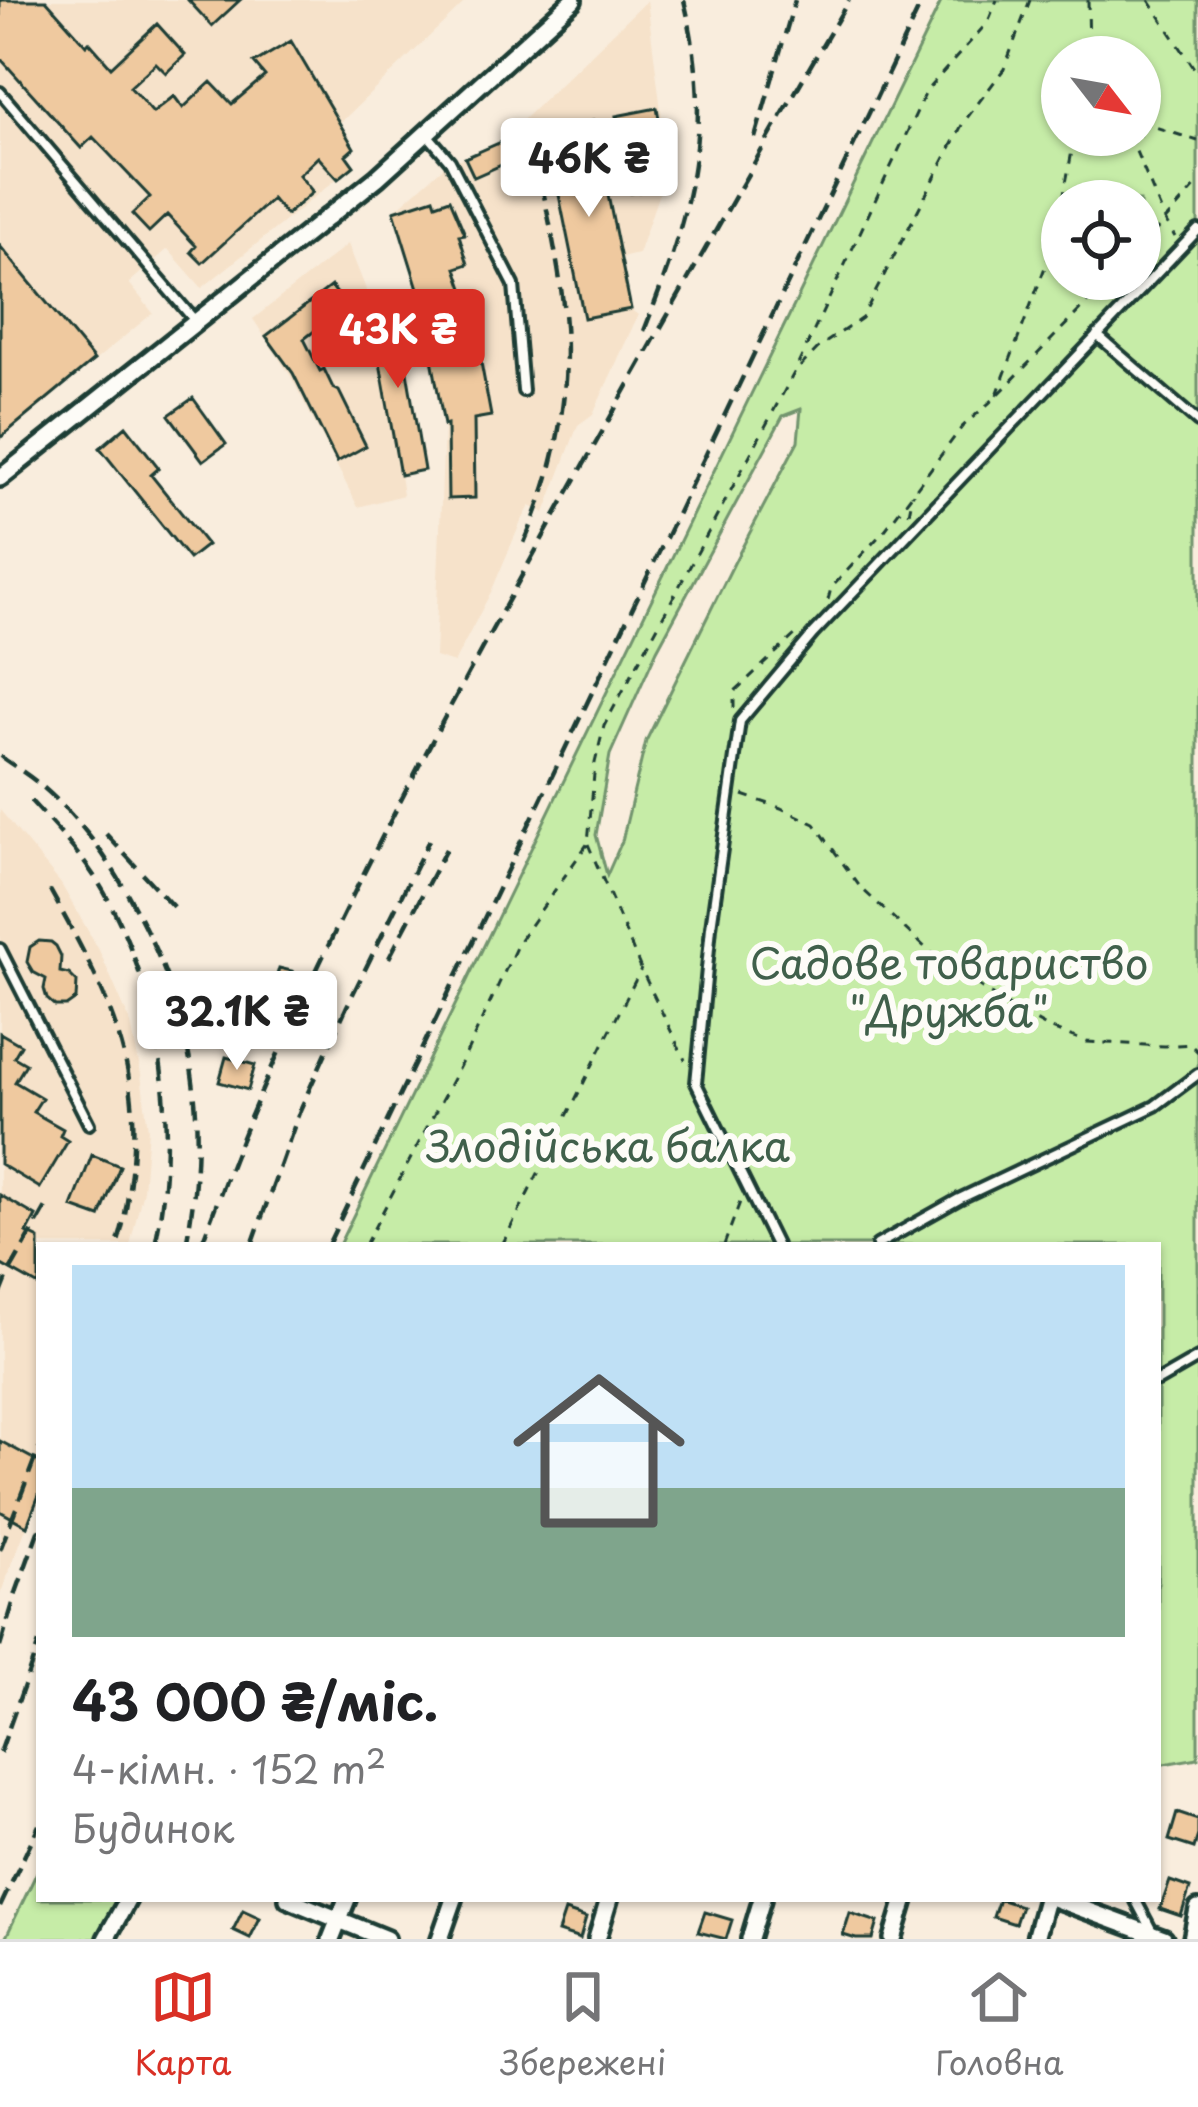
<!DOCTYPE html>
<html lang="uk">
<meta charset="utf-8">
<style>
:root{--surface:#fff;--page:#f2f2f2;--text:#202124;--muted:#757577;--line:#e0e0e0;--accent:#d93025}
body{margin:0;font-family:"Playpen Sans",sans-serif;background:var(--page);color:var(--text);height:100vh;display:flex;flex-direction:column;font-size:45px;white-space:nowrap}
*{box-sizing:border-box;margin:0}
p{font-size:39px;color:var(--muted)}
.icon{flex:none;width:66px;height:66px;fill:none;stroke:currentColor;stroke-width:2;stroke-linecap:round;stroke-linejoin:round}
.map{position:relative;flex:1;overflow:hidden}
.details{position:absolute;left:36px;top:1242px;width:1125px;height:660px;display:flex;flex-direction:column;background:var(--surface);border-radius:0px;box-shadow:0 3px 9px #0004}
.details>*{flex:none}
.needle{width:78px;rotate:121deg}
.tools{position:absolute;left:1041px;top:36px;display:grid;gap:24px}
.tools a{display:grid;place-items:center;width:120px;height:120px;border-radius:50%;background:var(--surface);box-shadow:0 3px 9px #0004;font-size:60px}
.price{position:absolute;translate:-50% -102px;padding:0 27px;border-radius:12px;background:#fff;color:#222;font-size:39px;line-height:78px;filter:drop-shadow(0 3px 6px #0008)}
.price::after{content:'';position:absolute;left:50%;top:72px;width:36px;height:27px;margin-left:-18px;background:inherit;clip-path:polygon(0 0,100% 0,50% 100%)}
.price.on{background:var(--accent);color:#fff}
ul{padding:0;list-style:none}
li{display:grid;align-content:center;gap:24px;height:636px;padding:0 36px}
li span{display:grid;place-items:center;height:372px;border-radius:0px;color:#555}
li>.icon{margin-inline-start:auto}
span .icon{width:216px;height:216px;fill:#fffc;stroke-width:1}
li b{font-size:51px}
.menu{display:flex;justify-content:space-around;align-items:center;height:168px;border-top:3px solid var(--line);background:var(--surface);font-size:33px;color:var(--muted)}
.menu a{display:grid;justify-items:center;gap:6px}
.menu .on{color:var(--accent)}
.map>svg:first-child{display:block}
.built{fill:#f6e2ca}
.green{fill:#c6eca7;stroke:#72946e;stroke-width:3;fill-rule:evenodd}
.building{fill:#efc99f;stroke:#1f3d34;stroke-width:3}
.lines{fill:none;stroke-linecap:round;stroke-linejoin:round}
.lane-casing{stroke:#1f3d34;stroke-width:16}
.street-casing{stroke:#1f3d34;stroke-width:24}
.path{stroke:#1f3d34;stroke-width:3;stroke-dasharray:9 9;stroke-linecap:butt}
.lane{stroke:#fdfcf7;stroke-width:8}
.street{stroke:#fdfcf7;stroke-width:15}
.rail{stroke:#1f3d34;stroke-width:4.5;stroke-dasharray:18 9;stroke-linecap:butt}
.labels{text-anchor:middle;stroke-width:12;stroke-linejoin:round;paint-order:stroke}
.park-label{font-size:42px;fill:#40604b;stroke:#fdfcf7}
</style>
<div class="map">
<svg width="1198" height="1939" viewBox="0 0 1198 1939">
<rect width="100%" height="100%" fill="#f9eddd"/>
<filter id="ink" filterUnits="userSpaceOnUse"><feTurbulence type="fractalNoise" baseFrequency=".00833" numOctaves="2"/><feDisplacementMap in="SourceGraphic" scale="24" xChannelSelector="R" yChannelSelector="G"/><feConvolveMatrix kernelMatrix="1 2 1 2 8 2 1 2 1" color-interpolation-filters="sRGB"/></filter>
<g filter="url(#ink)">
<path class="built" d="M 0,0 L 467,0 L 340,123 L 354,148 L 346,155 L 354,165 L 202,288 L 168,249 L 129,283 L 153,313 L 0,438 Z
M 647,0 L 664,134 L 666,173 L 638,254 L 621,258 L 630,309 L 638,315 L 593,414 L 578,425 L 545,513 L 530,506 L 520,524 L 491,592 L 454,663 L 435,657 L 444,425 L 421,302 L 394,211 L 450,161 L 465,158 L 499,143 Z
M 348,244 L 365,287 L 371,311 L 396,308 L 424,470 L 400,475 L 403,495 L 358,507 L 290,375 L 253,319 Z
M 0,810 L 61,884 L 99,950 L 131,1024 L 141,1074 L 148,1129 L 143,1190 L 130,1245 L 39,1245 L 39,1495 L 0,1595 Z"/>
<path class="green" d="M 942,0 L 1198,0 L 1198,1758 L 1158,1765 L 1158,1245 L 339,1245 ZM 1062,57 L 1140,57 L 1140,135 L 1062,135 ZM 1062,201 L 1140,201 L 1140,279 L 1062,279 ZM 801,409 L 798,441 L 736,559 L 646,741 L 622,841 L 607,875 L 596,835 L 610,755 L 657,650 L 783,416 Z
M 39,1868 L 39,1899 L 118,1899 L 96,1939 L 5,1939 Z"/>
<path class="building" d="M 0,0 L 46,0 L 86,45 L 89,42 L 111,67 L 157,24 L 185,55 L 166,73 L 156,63 L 130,87 L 153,113 L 174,96 L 183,108 L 211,82 L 232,104 L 265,76 L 254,63 L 291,41 L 354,148 L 346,155 L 354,166 L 338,179 L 318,157 L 299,175 L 313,192 L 286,215 L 272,199 L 202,263 L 191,252 L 196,246 L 167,215 L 149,232 L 132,214 L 150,197 L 93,137 L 81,148 L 0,58 Z
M 188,0 L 240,0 L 212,26 Z
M 657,108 L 662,135 L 647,138 L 656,189 L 631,193 L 616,116 Z
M 593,121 L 631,309 L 584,318 L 546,131 Z
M 508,139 L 517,158 L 474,177 L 465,158 Z
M 434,198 L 436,204 L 450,199 L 465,234 L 459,235 L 468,264 L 456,268 L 465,294 L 468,293 L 491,416 L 474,419 L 475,498 L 448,499 L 447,424 L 444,425 L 421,298 L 394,211 Z
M 0,246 L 94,360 L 0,438 Z
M 331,286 L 347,306 L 304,339 L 320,371 L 324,369 L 333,388 L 339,391 L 366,446 L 337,462 L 293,373 L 266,336 Z
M 396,308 L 424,470 L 400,475 L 371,312 Z
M 193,398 L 226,444 L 203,461 L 169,415 Z
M 126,426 L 159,468 L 151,475 L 207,545 L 189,559 L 100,448 Z
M 39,941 L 51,942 L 56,946 L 61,956 L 60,972 L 69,974 L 77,982 L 76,999 L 66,1006 L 55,1006 L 47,999 L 44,989 L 46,979 L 33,972 L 27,962 L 30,947 Z
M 279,968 L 292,971 L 277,1026 L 224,1012 L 231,986 L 261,994 L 264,983 L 274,985 Z
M 0,1033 L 21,1045 L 14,1057 L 26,1064 L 15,1082 L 42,1098 L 33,1112 L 63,1129 L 60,1136 L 68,1141 L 40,1188 L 0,1164 Z
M 226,1057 L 255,1065 L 248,1090 L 219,1082 Z
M 92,1155 L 120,1166 L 100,1217 L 72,1207 Z
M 0,1195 L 36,1216 L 27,1233 L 39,1239 L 39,1286 L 0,1264 Z
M 0,1441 L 39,1462 L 39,1495 L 27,1526 L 0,1511 Z
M 1177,1813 L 1198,1820 L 1198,1835 L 1194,1848 L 1169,1840 Z
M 1170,1881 L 1190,1888 L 1181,1916 L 1160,1909 Z
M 999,1899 L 1021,1906 L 1015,1924 L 993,1917 Z
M 243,1910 L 260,1918 L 250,1938 L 233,1930 Z
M 565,1911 L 586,1918 L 580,1939 L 558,1932 Z
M 705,1912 L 732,1920 L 726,1939 L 698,1932 Z
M 850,1913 L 878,1922 L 873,1939 L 856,1939 L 843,1935 Z"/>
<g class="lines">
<defs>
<path id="lane" d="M 0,92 L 196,322
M 427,134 L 450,161 L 514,285 L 523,391
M 1097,335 L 1198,422
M 0,949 L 89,1124
M 776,1245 L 696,1083 L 711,927 L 740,721 L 813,634 L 1198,230
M 877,1245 L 959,1199 L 1155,1106 L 1198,1074
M 1158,1381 L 1198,1358
M 1135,1899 L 1154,1935"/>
<path id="street" d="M 0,478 L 377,178 L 573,0
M 288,1899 L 386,1939
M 1056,1899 L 1164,1939
M 106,1939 L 128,1899
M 331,1939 L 347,1899
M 440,1939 L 454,1899
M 597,1939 L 609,1899
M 750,1939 L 762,1899
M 893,1939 L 905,1899
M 1035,1939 L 1046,1899
M 1192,1939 L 1198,1909"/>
</defs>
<use href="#lane" class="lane-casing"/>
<use href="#street" class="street-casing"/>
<path class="path" d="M 1088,0 L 1089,57
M 1149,0 L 1198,74
M 1093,43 L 1098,57
M 1140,122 L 1198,141
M 1129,135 L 1166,222 L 1175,237
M 1063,199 L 1075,135
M 1140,248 L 1198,184
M 800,367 L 819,347 L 862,318 L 963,123 L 1004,69 L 1030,0
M 997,395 L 1056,238 L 1062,203
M 909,513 L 913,493
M 828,600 L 831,588 L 885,530 L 962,427 L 996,397 L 1110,279
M 734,708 L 734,692 L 798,632
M 743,795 L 781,808 L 815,824 L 860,887 L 929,951 L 1005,1004 L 1046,1027 L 1087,1042 L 1165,1046 L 1190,1044 L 1198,1052
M 588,844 L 641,969 L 685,1060
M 365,1245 L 466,1054 L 519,941 L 588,843 L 595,763 L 604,726 L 794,373 L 927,90 L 988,22 L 997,0
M 502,1245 L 641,969
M 724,1245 L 740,1202"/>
<use href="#lane" class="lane"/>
<use href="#street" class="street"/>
<path class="rail" d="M 755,138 L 795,0
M 644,331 C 691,211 715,129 684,0
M 524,543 C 554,474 570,400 565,325 C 560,260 543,195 531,132
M 0,756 C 12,765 26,773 38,783 C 78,816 110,860 134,906 C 194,1017 210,1121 186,1245
M 31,801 C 60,833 91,865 110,903 C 163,1005 179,1133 155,1245
M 106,834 L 178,912
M 50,890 C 102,984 144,1060 131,1172 C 128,1197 125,1221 117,1245
M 389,958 L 446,849
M 201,1245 C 217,1203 232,1160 250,1118 C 349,885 473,662 597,441 C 680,293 763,146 849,0
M 252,1245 L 300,1110 L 347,1006 L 429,840
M 328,1245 L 923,0
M 0,1296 L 10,1271 L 47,1206
M 0,1550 L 39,1448
M 0,1647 L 17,1590 L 39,1529
M 0,1753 L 39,1643
M 0,1907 L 39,1825"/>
</g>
</g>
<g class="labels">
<g class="park-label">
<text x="949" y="979">Садове товариство<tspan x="949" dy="48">"Дружба"</tspan></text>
<text x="608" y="1162">Злодійська балка</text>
</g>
</g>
</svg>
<div class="tools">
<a><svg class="needle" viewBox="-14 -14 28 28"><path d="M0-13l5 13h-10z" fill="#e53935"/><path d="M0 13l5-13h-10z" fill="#757577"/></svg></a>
<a><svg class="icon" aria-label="locate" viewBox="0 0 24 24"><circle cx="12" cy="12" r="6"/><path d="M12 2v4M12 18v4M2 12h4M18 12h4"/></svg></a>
</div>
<b class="price" style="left:589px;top:220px">46K ₴</b>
<b class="price on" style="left:398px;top:391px">43K ₴</b>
<b class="price" style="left:237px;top:1073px">32.1K ₴</b>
<section class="details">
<ul>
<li><span style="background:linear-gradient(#bfe0f5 60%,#7fa58c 0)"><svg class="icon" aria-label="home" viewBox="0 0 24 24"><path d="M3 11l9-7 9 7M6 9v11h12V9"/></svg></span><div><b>43 000 ₴/міс.</b><p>4-кімн. · 152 m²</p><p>Будинок</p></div></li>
</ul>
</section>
</div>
<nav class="menu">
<a class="on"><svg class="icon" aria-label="map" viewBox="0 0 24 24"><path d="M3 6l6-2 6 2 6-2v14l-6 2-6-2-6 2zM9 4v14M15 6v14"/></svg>Карта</a>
<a><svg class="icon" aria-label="saved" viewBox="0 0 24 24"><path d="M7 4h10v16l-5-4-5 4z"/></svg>Збережені</a>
<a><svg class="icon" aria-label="home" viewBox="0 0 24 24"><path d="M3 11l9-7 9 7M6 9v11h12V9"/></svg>Головна</a>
</nav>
